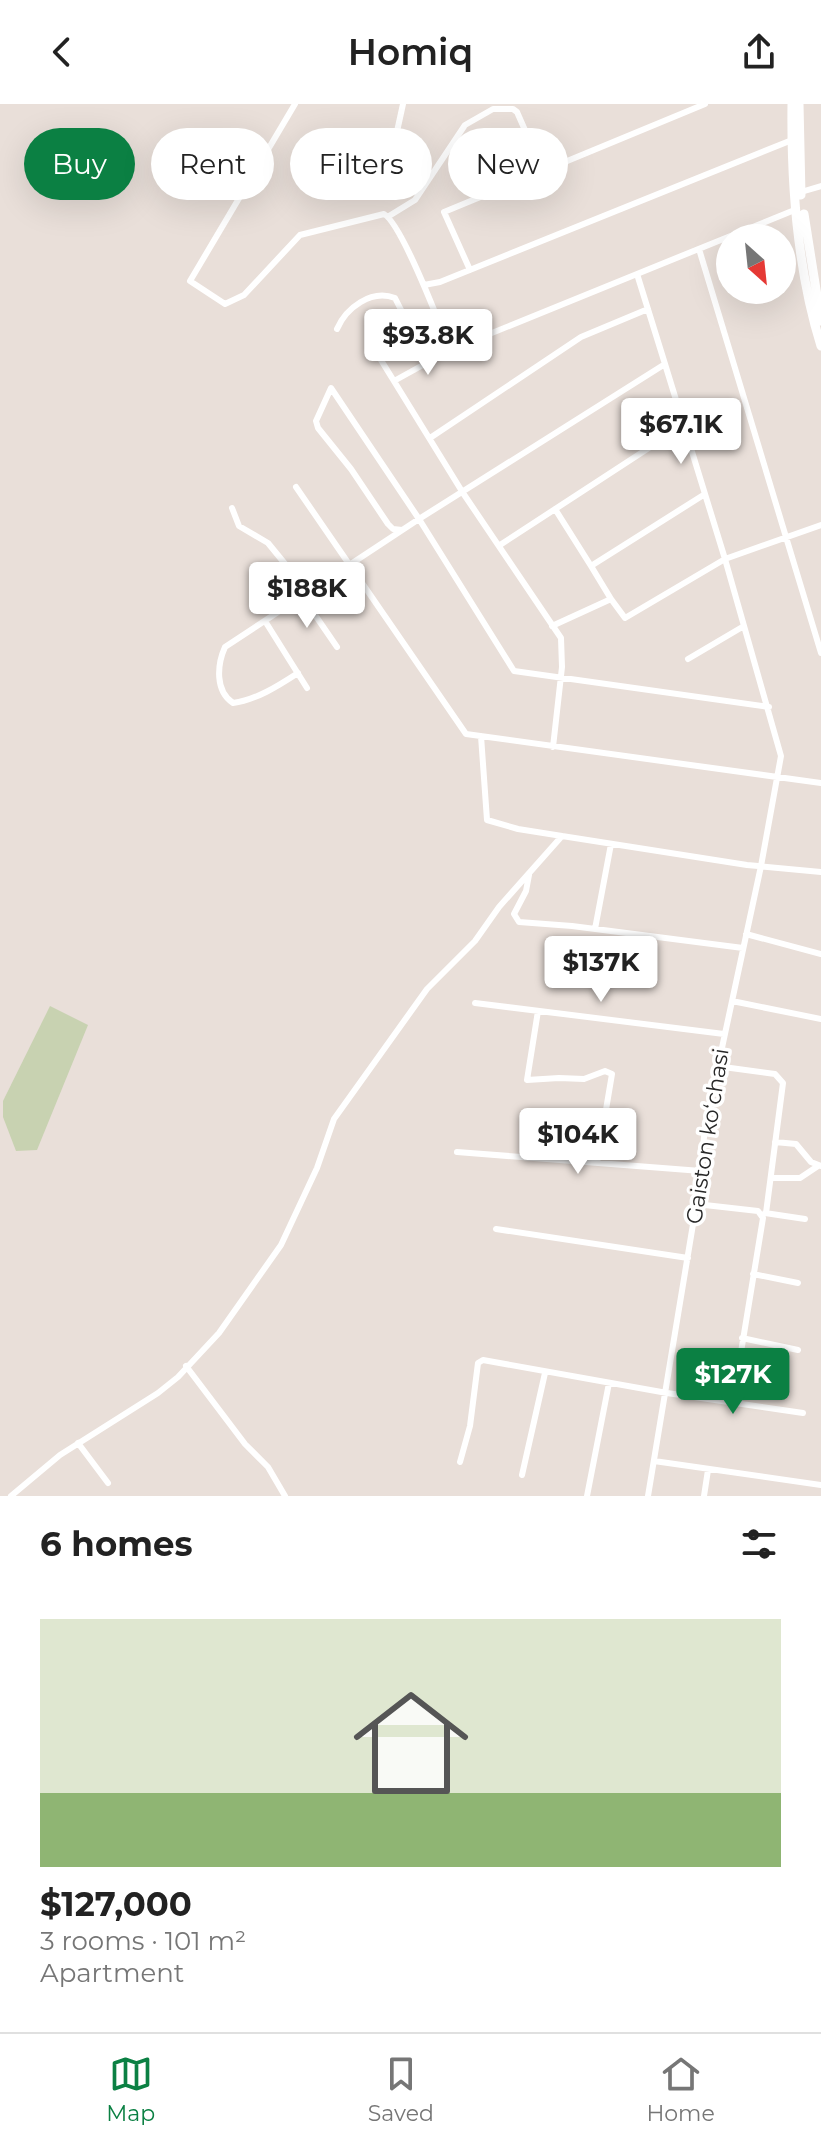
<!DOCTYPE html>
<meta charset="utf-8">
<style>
:root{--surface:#fff;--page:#f2f2f2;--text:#222;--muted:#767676;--line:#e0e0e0;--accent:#0b8043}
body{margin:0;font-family:Montserrat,sans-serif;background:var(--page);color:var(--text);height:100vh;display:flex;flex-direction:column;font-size:30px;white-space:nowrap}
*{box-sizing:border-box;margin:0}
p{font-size:26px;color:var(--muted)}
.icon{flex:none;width:44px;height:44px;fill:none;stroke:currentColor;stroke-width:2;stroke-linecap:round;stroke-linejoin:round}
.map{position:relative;height:1392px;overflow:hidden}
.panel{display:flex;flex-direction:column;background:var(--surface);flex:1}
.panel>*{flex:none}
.top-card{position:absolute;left:24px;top:24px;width:774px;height:72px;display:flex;gap:16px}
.needle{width:52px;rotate:153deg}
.buttons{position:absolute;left:716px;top:120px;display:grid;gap:16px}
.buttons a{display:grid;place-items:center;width:80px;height:80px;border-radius:50%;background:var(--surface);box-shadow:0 8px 32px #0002;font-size:40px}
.price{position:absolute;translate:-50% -68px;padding:0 18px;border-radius:8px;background:#fff;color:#222;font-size:26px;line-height:52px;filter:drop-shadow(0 2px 4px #0008)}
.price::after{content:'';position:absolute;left:50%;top:48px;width:24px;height:18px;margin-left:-12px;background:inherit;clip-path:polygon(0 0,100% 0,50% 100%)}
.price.on{background:var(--accent);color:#fff}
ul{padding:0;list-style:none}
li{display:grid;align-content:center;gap:16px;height:424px;padding:0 40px}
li+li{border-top:2px solid var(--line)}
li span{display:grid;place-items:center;height:248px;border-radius:0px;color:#555}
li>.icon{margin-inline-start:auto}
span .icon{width:144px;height:144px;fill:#fffc;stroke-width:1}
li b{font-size:34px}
h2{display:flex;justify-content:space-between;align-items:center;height:96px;padding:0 40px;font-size:34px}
.tag{padding:0 28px;border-radius:36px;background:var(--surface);box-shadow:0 8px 32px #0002;font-size:28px;line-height:72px}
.tag.on{background:var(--accent);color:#fff}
header{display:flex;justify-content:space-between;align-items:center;height:104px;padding:0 40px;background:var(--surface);font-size:36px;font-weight:600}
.tabs{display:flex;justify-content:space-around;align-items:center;height:112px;border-top:2px solid var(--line);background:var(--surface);font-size:22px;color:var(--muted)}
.tabs a{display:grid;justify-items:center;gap:4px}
.tabs .on{color:var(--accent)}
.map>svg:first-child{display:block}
.cemetery{fill:#c8d2b1}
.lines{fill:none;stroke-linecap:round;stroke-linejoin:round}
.minor{stroke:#fff;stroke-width:6}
.secondary{stroke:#fff;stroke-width:9}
.labels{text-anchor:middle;stroke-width:7;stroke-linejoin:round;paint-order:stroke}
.street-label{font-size:22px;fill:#272727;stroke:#fff}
</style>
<header><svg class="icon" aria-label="back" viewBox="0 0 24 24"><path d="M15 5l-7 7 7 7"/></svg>Homiq<svg class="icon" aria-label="share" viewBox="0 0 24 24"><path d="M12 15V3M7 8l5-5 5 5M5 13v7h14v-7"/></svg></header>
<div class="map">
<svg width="821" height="1392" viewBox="0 0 821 1392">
<rect width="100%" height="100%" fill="#e9dfd9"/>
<path class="cemetery" d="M 50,902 L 88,921 L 37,1046 L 16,1047 L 3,1013 L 3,997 Z"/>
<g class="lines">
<path class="minor" d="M 295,0 L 190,177 L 225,200 L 244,191 L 300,131 L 384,110 C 402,120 440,221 450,246
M 396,32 L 403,0
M 801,88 L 821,82
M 389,112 L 415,96 L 465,21 L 493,5 L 513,5 L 517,8 L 543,67
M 699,145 L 821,549
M 470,166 L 444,108 L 705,0
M 424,181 L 440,178 L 792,36
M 337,225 C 346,204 371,185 395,194 L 424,251 L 431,254
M 376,248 L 463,389 L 561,534 L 562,563 L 553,643
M 394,277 L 450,246 L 637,170
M 430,334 L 581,233 L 648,205
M 296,383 L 466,630 L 821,679
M 232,404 L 239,422 L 268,439 L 308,488
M 555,405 L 591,462 L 705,390
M 402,426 L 393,425 L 388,420 L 351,365 L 318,324 L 316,317 L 331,284 L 419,415 L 514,567 L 769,603
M 500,441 L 684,321
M 302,492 L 337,543
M 611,495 L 625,514 L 725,455 L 665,260
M 265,517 L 307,584
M 552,522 L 611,495 L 591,462
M 688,555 L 744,522
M 298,569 C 278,582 256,596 233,599 C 215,587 217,561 225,543 L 419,415 L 665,260 L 637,170 L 797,105
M 481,632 L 487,716 L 518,725 L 562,732
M 529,771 L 526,787 L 514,810 L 519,818 L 572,822 L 743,844
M 595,825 L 611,740
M 746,830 L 821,850
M 732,897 L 821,915
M 475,899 L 724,930
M 538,907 L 527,976 L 559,974 L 584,975 L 605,967 L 612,970 L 597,1059
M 716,962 L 775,970 L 783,979 L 766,1109
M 775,1038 L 796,1040 L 811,1058 L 821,1062
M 457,1048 L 701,1067
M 771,1074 L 800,1074 L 818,1062
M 696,1100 L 758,1107 L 763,1114 L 733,1297
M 765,1109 L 805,1115
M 496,1125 L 688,1154
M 753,1170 L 798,1179
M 742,1234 L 798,1246
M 186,1262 L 245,1340 L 268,1363 L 285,1392
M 78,1339 L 108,1379
M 654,1357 L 821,1381
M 460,1358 L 470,1322 L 478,1259 L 483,1256 L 667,1289 L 803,1309
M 522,1371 L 545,1269
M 11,1392 L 60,1351 L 158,1289 L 178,1273 L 219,1229 L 281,1141 L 317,1064 L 334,1015 L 427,885 L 475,837 L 499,803 L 562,732 L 747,761 L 821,768
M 587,1392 L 609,1279
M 648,1392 L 699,1084 L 705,1023 L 761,762 L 781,652 L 725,455 L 821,421
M 704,1392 L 708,1366"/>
<path class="secondary" d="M 792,0 C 791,80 797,165 821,242
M 799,0 L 801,91
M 804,110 L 821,217"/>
</g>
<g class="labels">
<g class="street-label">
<text transform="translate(707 1032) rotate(-81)" y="8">Gaiston koʻchasi</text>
</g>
</g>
</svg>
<div class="buttons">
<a><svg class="needle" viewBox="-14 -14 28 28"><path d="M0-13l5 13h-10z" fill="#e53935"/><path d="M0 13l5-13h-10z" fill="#767676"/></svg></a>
</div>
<b class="price" style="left:428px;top:273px">$93.8K</b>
<b class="price" style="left:681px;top:362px">$67.1K</b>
<b class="price" style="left:307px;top:526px">$188K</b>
<b class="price" style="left:601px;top:900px">$137K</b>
<b class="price" style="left:578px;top:1072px">$104K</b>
<b class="price on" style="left:733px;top:1312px">$127K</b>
<div class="top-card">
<a class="tag on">Buy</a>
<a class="tag">Rent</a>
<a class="tag">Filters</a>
<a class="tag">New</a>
</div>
</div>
<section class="panel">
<h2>6 homes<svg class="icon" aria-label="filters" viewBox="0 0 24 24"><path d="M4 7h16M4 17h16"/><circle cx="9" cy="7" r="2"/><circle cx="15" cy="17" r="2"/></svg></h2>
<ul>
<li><span style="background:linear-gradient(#dfe7d0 70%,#8fb573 0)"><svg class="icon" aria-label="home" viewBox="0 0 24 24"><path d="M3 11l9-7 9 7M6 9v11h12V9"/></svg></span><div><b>$127,000</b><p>3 rooms · 101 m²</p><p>Apartment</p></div></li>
</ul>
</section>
<nav class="tabs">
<a class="on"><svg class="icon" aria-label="map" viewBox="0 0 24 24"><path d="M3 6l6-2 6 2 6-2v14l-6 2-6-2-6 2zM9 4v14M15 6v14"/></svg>Map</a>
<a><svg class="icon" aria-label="saved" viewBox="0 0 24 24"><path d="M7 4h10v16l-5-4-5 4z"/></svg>Saved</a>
<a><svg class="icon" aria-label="home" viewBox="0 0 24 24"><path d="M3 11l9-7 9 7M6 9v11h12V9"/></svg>Home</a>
</nav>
